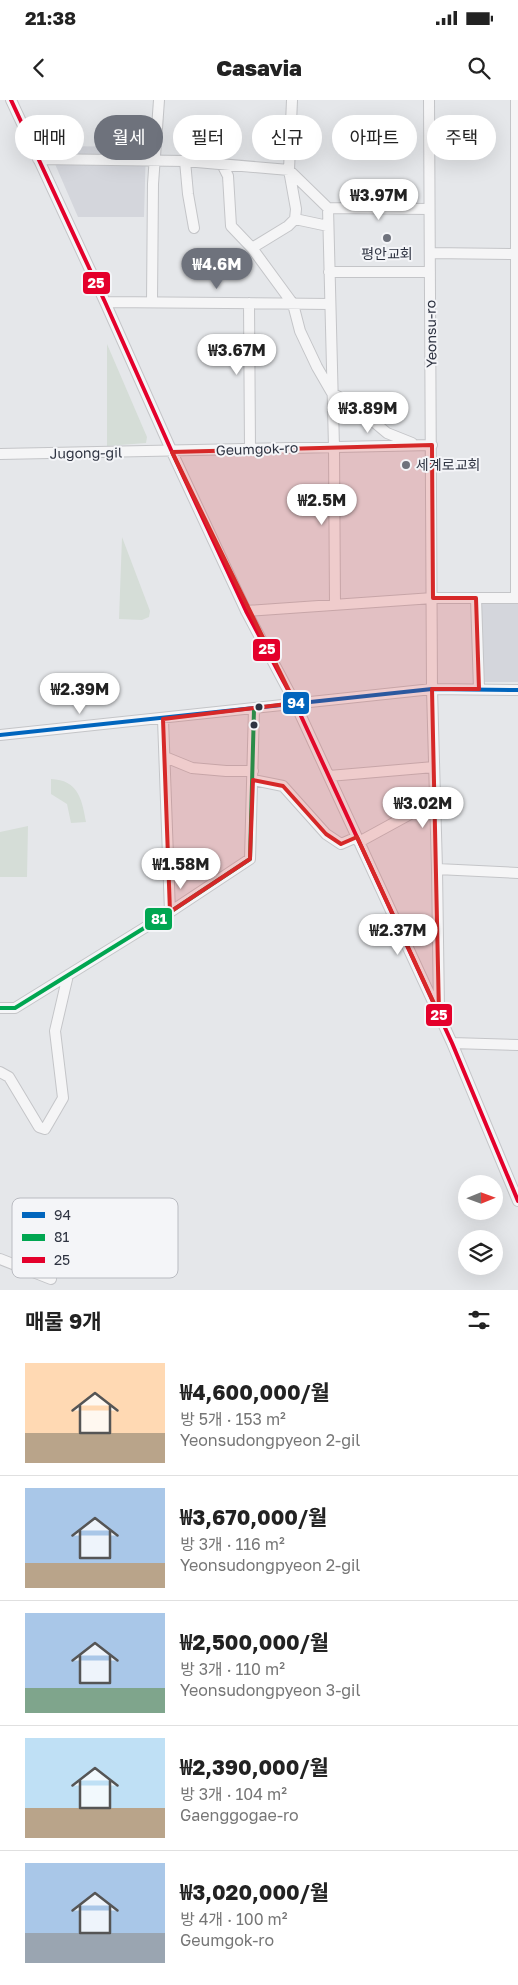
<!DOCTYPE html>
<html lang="ko">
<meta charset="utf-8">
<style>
:root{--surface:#fff;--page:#f2f2f2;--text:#222;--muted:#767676;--line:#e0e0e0;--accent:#6e727c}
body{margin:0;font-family:"Golos Text","Noto Sans KR",sans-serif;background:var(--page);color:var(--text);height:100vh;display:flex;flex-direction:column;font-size:19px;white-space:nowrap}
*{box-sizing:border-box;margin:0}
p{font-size:16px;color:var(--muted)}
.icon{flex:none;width:28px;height:28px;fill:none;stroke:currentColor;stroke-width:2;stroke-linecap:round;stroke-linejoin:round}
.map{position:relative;height:1190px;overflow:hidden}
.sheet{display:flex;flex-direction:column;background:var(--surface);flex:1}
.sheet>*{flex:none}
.banner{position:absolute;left:15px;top:15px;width:489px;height:45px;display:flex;gap:10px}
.needle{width:32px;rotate:89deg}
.buttons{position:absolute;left:458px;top:1075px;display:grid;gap:10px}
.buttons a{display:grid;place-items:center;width:45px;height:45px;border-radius:50%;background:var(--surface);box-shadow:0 5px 20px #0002;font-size:25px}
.price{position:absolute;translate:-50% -42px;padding:0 11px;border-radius:18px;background:#fff;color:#222;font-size:16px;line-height:32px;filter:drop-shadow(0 1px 2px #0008)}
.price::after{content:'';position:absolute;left:50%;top:30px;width:15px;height:11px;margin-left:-8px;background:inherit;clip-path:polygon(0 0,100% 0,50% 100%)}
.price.current{background:var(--accent);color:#fff}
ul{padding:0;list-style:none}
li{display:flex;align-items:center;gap:15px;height:125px;padding:0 25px}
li+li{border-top:1px solid var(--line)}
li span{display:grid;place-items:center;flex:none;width:140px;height:100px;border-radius:0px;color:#555}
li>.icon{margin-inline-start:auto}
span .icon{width:60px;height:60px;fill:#fffc;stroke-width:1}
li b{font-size:21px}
h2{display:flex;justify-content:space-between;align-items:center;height:60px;padding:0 25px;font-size:21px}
.chip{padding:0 18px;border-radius:22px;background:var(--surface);box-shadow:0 5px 20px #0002;font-size:18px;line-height:45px}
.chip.current{background:var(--accent);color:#fff}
.status{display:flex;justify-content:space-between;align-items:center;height:35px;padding:0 25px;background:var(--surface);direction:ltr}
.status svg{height:14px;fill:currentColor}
header{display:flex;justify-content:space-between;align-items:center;height:65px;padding:0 25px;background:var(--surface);font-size:22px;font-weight:800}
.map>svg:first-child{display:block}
.built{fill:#d4d6dc}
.green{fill:#d5ddd7}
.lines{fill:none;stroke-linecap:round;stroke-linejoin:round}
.minor-casing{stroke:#c4c5c8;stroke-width:12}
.minor{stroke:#f5f5f6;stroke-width:10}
.bus-1-casing{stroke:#f4f5f8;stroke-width:8}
.bus-2-casing{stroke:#f4f5f8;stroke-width:8}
.bus-3-casing{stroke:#f4f5f8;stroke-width:8}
.bus-1{stroke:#0065bd;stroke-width:4}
.bus-2{stroke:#00a651;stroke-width:4}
.bus-3{stroke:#e4002b;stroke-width:4}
.marked{fill:#d62828;fill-opacity:0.2;stroke:#d62828;stroke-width:4;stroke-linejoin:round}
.poi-dot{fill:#6e727c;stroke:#f4f5f8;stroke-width:2}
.bus-dot{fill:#2e3341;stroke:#f4f5f8;stroke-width:2}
.labels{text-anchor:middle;stroke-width:4;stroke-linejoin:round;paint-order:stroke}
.poi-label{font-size:14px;fill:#2e3341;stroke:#f4f5f8}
.street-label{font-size:14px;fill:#2e3341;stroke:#f4f5f8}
.key{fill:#f4f5f8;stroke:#b9bbc1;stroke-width:1}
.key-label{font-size:14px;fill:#2e3341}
.line-badge{stroke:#f4f5f8;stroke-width:2}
.badge-label{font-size:14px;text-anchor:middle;font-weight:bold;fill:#fff}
</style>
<div class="status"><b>21:38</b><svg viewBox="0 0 49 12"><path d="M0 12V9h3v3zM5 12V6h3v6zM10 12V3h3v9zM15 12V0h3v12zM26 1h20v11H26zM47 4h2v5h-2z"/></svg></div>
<header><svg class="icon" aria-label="back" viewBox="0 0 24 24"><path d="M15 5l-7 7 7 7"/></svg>Casavia<svg class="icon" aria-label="search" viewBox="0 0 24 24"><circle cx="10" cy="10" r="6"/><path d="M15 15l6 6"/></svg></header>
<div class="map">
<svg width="518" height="1190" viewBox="0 0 518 1190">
<rect width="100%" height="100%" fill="#e5e7ea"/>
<path class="built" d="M 55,46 L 146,47 L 144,117 L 78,117 L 55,64 Z
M 476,498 L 518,498 L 518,582 L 477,582 Z"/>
<path class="green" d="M 107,244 L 147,337 L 146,343 L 107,346 Z
M 122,437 L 150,511 L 149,517 L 142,520 L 119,519 Z
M 51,679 C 78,680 82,699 86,722 L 71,723 L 67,704 L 51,694 Z
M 28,726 L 27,777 L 0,777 L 0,732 Z"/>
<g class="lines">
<defs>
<path id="minor" d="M 11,0 L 105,202 L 172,352 L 246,511 L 295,603 L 452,943 L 518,1101
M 292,0 L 289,70 L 328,108 L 334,347 L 335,505
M 429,0 L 432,589 L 437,769 L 518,773
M 38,59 L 185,61 L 289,70 L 296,109 L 295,119 L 288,126 L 252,148
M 185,61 L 188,94 L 194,128
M 222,64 L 228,76 L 231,126 L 252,148 L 293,204 L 300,231 L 317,267 L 332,293 L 356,307 L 387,333 L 412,343
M 328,108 L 429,109
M 295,119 L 328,126
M 430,153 L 518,154
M 329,172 L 430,172
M 105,202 L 330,204
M 152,202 L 153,84 L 159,0
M 249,203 L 250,349
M 0,354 L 432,345
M 476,498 L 479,589
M 516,498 L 516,0
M 246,511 L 433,498 L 518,498
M 163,619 L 170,812
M 0,635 L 432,589 L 518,590
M 165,657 L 192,668 L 226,671 L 253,671
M 329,676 L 434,667
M 253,680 L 283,686 L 326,734 L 341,744 L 357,737
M 359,742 L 434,701
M 437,769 L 439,911
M 0,908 L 15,908 L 170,812 L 250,759 L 254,609
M 452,943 L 518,945
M 0,972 L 9,977 L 39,1027 L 45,1029 L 63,998 L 55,931 L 68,875
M 0,1159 L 51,1179"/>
</defs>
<use href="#minor" class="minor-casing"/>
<use href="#minor" class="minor"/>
<defs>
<path id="bus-1" d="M 0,635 L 432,589 L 518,590"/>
<path id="bus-2" d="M 0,908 L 15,908 L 170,812 L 250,759 L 254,609"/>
<path id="bus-3" d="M 11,0 L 105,202 L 172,352 L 246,511 L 295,603 L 452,943 L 518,1101"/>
</defs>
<use href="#bus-1" class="bus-1-casing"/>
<use href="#bus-2" class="bus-2-casing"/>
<use href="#bus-3" class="bus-3-casing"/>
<use href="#bus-1" class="bus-1"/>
<use href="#bus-2" class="bus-2"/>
<use href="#bus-3" class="bus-3"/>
</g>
<path class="marked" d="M 432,345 L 433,498 L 476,498 L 479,589 L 432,589 L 439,914 L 357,737 L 341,744 L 326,734 L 283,686 L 253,680 L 250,759 L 170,812 L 163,619 L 295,603 L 172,352 Z"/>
<g class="poi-dot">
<circle cx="387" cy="138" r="5"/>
<circle cx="406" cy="365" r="5"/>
</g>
<g class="bus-dot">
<circle cx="259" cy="607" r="4.5"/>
<circle cx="254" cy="625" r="4.5"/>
</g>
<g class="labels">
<g class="poi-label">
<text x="387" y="159">평안교회</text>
<text x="416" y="370" text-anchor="start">세계로교회</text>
</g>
<g class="street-label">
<text transform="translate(431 234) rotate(-91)" y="5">Yeonsu-ro</text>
<text transform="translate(257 349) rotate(-2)" y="5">Geumgok-ro</text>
<text transform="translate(86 353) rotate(-1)" y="5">Jugong-gil</text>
</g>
</g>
<rect x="12" y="1098" width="166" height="80" rx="8" class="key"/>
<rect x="22" y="1112" width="23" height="6" fill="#0065bd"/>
<rect x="22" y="1134" width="23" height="7" fill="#00a651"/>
<rect x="22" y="1157" width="23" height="6" fill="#e4002b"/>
<g class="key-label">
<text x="54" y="1120">94</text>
<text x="54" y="1142">81</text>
<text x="54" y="1165">25</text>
</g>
<g class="line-badge">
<rect x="82" y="171" width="29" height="24" rx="5" fill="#e4002b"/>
<rect x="252" y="538" width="29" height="24" rx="5" fill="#e4002b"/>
<rect x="282" y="591" width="28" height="24" rx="5" fill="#0065bd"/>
<rect x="144" y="807" width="29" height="24" rx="5" fill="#00a651"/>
<rect x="425" y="903" width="28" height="24" rx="5" fill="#e4002b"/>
</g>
<g class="badge-label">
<text x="96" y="188">25</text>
<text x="267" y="554">25</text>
<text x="296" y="608">94</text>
<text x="159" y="824">81</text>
<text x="439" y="920">25</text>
</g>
</svg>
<div class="buttons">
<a><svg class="needle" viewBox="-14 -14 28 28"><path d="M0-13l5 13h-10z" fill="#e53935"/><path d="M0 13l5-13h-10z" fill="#767676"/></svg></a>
<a><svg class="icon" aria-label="layers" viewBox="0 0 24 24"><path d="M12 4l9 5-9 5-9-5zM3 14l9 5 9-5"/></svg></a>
</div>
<b class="price" style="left:379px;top:121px">₩3.97M</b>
<b class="price current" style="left:217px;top:190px">₩4.6M</b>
<b class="price" style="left:237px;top:276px">₩3.67M</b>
<b class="price" style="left:368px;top:334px">₩3.89M</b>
<b class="price" style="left:322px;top:426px">₩2.5M</b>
<b class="price" style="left:80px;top:615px">₩2.39M</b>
<b class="price" style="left:423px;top:729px">₩3.02M</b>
<b class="price" style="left:181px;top:790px">₩1.58M</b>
<b class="price" style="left:398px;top:856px">₩2.37M</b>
<div class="banner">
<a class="chip">매매</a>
<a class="chip current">월세</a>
<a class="chip">필터</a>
<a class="chip">신규</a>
<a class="chip">아파트</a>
<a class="chip">주택</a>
</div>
</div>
<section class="sheet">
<h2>매물 9개<svg class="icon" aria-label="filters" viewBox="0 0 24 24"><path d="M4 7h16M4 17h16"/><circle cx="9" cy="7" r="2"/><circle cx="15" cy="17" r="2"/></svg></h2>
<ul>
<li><span style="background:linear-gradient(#ffd9b3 70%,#b9a48a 0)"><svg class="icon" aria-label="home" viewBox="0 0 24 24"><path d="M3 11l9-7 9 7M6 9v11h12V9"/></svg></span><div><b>₩4,600,000/월</b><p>방 5개 · 153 m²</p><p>Yeonsudongpyeon 2-gil</p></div></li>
<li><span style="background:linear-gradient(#a9c7e8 75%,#b9a48a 0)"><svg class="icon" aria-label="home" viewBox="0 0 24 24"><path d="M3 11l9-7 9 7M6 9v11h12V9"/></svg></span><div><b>₩3,670,000/월</b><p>방 3개 · 116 m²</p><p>Yeonsudongpyeon 2-gil</p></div></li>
<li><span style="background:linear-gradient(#a9c7e8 75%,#7fa58c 0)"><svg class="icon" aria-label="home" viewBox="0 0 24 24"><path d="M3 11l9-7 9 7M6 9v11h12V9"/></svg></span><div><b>₩2,500,000/월</b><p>방 3개 · 110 m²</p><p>Yeonsudongpyeon 3-gil</p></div></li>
<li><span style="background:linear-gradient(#bfe0f5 70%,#b9a48a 0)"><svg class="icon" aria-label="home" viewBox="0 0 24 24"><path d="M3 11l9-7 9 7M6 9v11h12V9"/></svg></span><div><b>₩2,390,000/월</b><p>방 3개 · 104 m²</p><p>Gaenggogae-ro</p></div></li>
<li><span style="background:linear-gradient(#a9c7e8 70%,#9aa5b1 0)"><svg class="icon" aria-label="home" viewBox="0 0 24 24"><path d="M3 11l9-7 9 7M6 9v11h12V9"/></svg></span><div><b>₩3,020,000/월</b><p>방 4개 · 100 m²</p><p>Geumgok-ro</p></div></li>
</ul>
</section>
